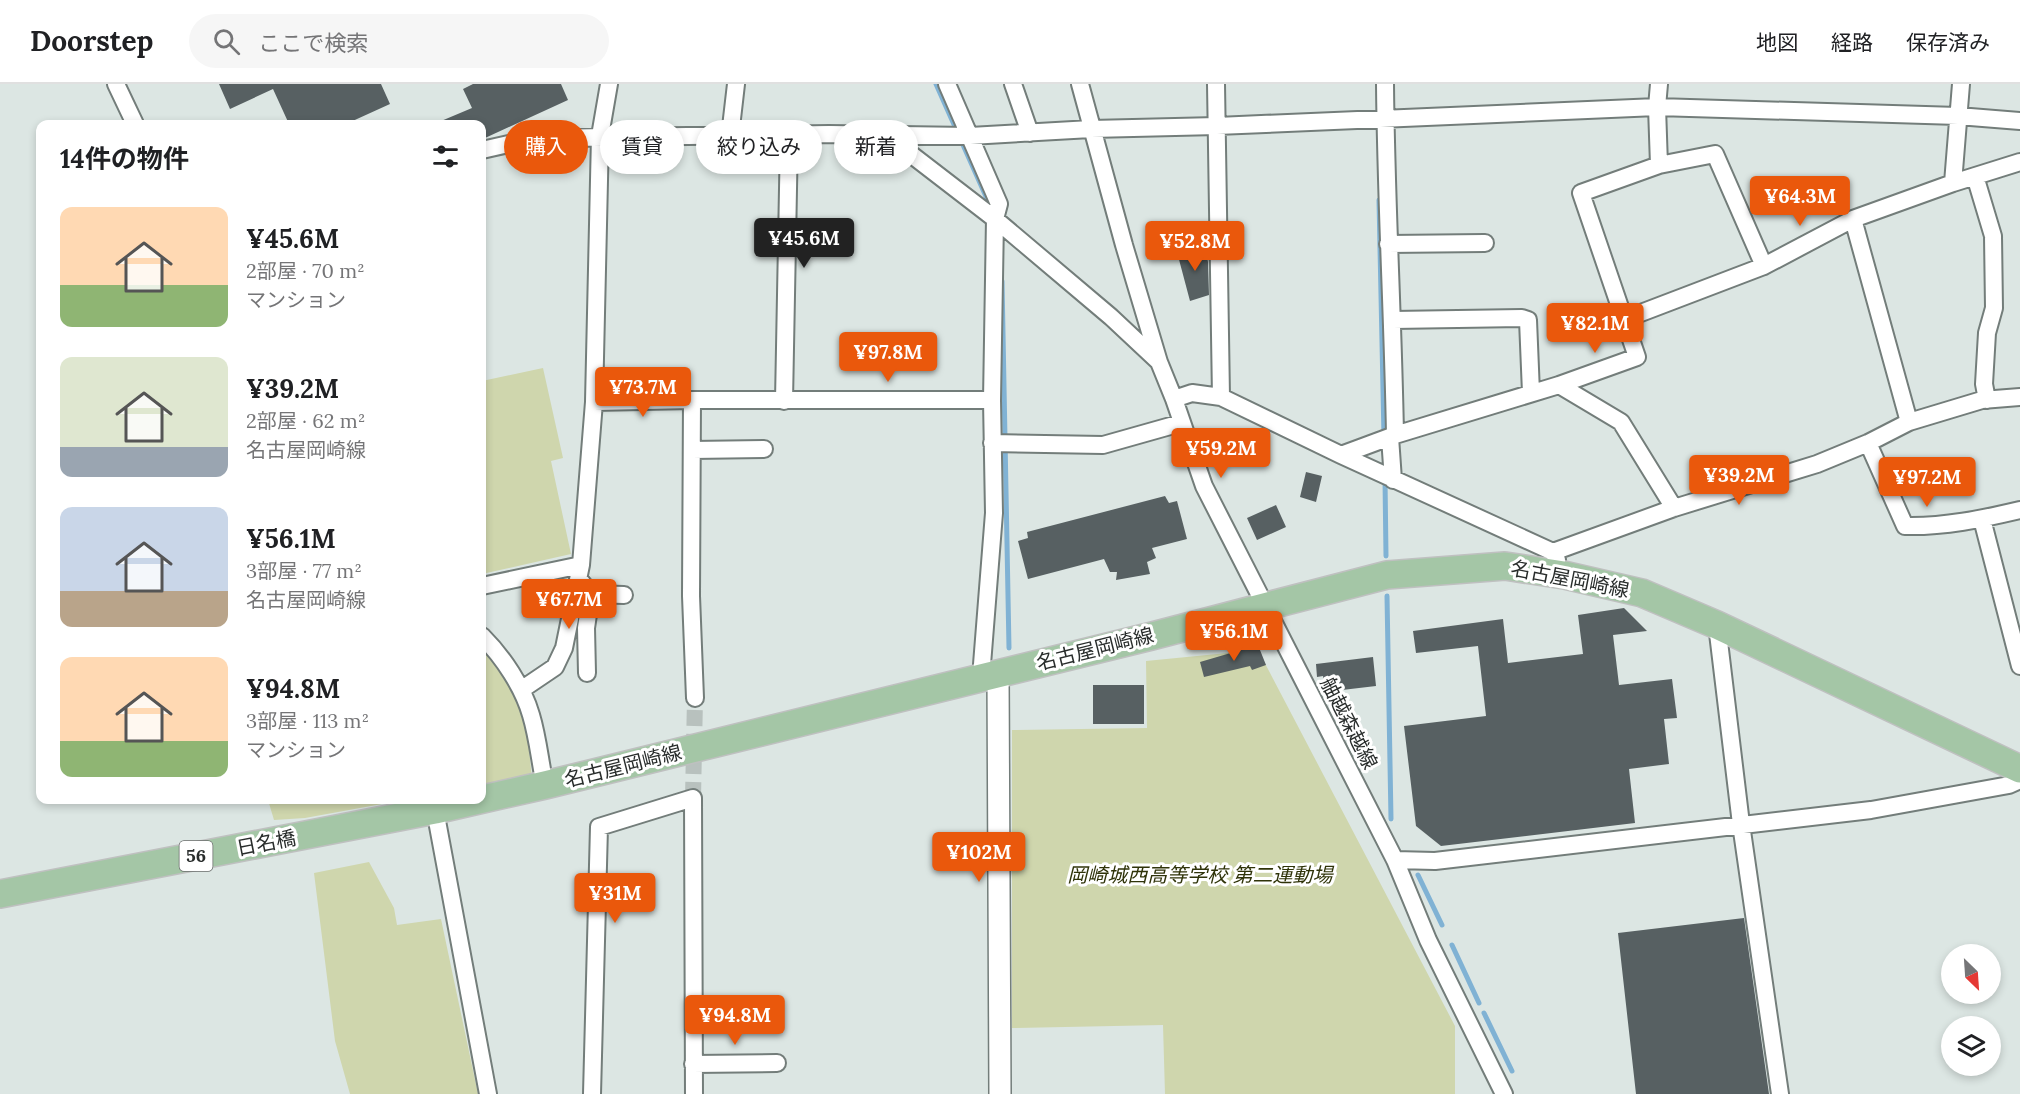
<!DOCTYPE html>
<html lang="ja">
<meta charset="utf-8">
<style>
:root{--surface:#fff;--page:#f6f6f6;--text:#202124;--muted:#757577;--line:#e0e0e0;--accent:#ea580c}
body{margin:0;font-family:Lora,"Noto Sans JP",serif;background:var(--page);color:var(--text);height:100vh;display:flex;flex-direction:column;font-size:22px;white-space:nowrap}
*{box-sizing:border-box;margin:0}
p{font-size:20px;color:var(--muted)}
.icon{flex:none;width:33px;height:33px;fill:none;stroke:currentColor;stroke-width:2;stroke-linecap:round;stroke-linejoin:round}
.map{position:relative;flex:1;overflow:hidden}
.sheet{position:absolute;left:36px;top:36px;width:450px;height:684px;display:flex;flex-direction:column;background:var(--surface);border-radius:12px;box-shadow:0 3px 9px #0003}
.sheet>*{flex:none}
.banner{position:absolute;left:504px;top:36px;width:570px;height:54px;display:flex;gap:12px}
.needle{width:39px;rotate:155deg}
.tools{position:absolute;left:1941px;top:860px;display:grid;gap:12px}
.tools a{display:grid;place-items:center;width:60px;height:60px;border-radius:50%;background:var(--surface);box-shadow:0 3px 9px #0003;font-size:30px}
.price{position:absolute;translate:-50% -51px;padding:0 14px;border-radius:6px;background:var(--accent);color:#fff;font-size:20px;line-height:39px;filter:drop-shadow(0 2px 3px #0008)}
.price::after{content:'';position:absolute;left:50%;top:36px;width:18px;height:14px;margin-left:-9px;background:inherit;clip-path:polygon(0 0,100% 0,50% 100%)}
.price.active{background:#222;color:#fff}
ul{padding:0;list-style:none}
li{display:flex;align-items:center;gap:18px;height:150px;padding:0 24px}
li span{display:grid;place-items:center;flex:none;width:168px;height:120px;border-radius:12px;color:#555}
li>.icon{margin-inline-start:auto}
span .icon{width:72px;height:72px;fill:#fffc;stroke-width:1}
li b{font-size:26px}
h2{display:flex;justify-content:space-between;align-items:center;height:72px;padding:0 24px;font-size:26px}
.chip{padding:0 21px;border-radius:27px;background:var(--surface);box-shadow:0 3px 9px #0003;font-size:21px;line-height:54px}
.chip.active{background:var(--accent);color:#fff}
header{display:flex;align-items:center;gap:36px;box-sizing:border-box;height:84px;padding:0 30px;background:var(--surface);border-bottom:2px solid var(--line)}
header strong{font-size:28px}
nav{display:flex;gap:33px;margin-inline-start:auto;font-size:21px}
.search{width:420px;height:54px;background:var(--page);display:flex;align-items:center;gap:15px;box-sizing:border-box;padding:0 21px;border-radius:33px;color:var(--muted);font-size:22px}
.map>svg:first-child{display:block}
.green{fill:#cfd6ad}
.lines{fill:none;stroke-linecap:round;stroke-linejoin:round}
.stream{stroke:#80b2d4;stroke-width:5}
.building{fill:#576062}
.minor-tunnel{stroke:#b8c1be;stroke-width:16;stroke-dasharray:16 8;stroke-linecap:butt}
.minor-casing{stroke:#737d7a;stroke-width:20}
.tertiary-casing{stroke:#737d7a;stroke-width:24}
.primary-casing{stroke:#bfc0c0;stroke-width:30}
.minor{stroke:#fff;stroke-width:16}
.tertiary{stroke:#fff;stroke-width:21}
.primary{stroke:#a4c6a6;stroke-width:27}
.labels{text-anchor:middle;stroke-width:6;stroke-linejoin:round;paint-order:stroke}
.shield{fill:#fff;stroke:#696c6b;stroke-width:1.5}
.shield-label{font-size:18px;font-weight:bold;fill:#292d2c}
.street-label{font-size:20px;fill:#292d2c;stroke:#fff}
.park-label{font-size:20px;font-style:italic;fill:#2f3309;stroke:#fff}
</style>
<header>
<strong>Doorstep</strong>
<div class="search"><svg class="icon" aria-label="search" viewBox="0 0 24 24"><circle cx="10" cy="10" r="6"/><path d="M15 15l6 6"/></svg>ここで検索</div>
<nav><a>地図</a><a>経路</a><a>保存済み</a></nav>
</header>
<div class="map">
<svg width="2020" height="1010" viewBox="0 0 2020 1010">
<rect width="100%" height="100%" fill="#dce6e3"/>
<path class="green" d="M 543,284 L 563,374 L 551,377 L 571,470 L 482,490 L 482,297 Z
M 482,558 L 517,608 L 526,634 L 532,695 L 482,707 Z
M 1258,566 L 1455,942 L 1455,1010 L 1165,1010 L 1163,941 L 1012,944 L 1012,646 L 1147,644 L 1146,577 Z
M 268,716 L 392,716 L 393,718 L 305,734 L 274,736 Z
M 369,778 L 394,824 L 397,841 L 441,835 L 478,1010 L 350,1010 L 335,957 L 314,789 Z"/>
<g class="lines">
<path class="stream" d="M 936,0 L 992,126
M 1379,116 L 1384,353
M 1002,197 L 1009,564
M 1385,395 L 1386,472
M 1387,512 L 1391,735
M 1418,791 L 1442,841
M 1452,861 L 1479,919
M 1484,929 L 1512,987"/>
</g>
<path class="building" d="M 219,0 L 381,0 L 390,20 L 346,40 L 289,40 L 273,5 L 230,25 Z
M 473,0 L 561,0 L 568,16 L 485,54 L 482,40 L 434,40 L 472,24 L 463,5 Z
M 1205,163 L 1208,178 L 1209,211 L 1190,217 L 1177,168 Z
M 1306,388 L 1322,392 L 1316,418 L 1300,413 Z
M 1165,412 L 1169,419 L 1177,417 L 1187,455 L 1152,464 L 1156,474 L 1147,478 L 1150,490 L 1116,496 L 1117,488 L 1110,488 L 1104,475 L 1028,495 L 1018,457 L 1028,454 L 1027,448 Z
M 1276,421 L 1286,443 L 1257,456 L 1247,434 Z
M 1624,524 L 1647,547 L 1613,551 L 1619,601 L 1672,595 L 1677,634 L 1664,635 L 1669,680 L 1629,685 L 1635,739 L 1441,762 L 1416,742 L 1404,642 L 1486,632 L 1478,562 L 1416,569 L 1413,547 L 1503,535 L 1508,579 L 1583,570 L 1578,531 Z
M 1258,561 L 1266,581 L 1252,586 L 1250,582 L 1204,593 L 1200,578 Z
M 1373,573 L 1376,602 L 1325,608 L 1323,592 L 1317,593 L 1316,580 Z
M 1093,601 L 1144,601 L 1144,640 L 1093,640 Z
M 1744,834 L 1769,1010 L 1636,1010 L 1618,849 Z"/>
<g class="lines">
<path class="minor-tunnel" d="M 693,714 L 695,614"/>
<defs>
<path id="minor" d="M 116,0 L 135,40
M 947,0 L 999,120 L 995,135 L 992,316 L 994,429 L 981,593
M 1013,0 L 1030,49
M 1080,0 L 1124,161 L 1159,278 L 1174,315 L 1204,402 L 1395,776 L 1428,856 L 1504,1010
M 1216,0 L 1221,313
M 1385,0 C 1386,117 1393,234 1395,351
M 730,52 L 736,0
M 872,57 L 884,59 L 908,68 L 995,135 L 1111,233 L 1158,277
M 482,66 L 535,54 L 829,50 L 970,52 L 1091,45 L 1217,42 L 1657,23 L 1958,32 L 2020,37
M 1659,81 L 1657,23 L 1659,0
M 1975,92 L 1993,152 L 1994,224 L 1987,249 L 1984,300 L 1987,316
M 1953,99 L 1961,0
M 1853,135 L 1909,338
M 1388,160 L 1485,159
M 1625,235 L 1764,182 L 1853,135 L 1953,99 L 2020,78
M 1393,236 L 1522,234 L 1528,236 L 1531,309
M 1559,301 L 1621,338 L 1674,424
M 1174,315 L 1192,309 L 1221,313 L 1341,371 L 1553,468 L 1557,476
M 692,316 L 691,512 L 695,614
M 784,317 L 789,52
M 594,318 L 692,316 L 992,316
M 1390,353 L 1393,396
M 992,359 L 1103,361 L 1181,339
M 1868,359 L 1905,442 C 1944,443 1982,435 2020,426
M 692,366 L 764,365
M 1341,371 L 1395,351 L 1559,301 L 1637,273 L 1581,109 L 1659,81 L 1715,70 L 1764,182
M 1982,435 L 2020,582
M 1553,468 L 1674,424 L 1817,380 L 1868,359 L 1909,338 L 1982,316 L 2020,313
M 579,495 L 591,510 L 586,544 L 587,589
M 482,502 L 581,481
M 591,510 L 624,511
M 1717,541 L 1741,740 L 1780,1010
M 482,552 C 503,573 523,603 531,631 C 538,654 540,678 545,701
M 521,606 L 555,583 L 564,564 L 581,481 L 594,318 L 600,52 L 609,0
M 435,726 L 488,1010
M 1395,776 L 1435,777 L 1871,726 L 2009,701 L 2020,696
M 693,980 L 777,979
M 592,1010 L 599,743 L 693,714 L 694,1010"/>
<path id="tertiary" d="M 998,589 L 1000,1010"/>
<path id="primary" d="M 0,810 L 435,726 L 545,701 L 1152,552 L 1387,491 L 1505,482 L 1564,491 L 1642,509 L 1717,541 L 2020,685"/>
</defs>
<use href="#minor" class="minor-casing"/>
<use href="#tertiary" class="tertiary-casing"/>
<use href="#primary" class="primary-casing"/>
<use href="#minor" class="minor"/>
<use href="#tertiary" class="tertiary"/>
<use href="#primary" class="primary"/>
</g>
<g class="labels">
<rect class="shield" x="179.5" y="757" width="33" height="30" rx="4.5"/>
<g class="shield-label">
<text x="196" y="778">56</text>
</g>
<g class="street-label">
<text transform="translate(1570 495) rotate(11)" y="7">名古屋岡崎線</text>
<text transform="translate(1095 565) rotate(-14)" y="7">名古屋岡崎線</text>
<text transform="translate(1349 639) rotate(63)" y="7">舳越森越線</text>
<text transform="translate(623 682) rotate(-14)" y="7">名古屋岡崎線</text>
<text transform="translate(266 759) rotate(-11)" y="7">日名橋</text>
</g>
<g class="park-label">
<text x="1200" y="798">岡崎城西高等学校 第二運動場</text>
</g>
</g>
</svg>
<div class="tools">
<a><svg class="needle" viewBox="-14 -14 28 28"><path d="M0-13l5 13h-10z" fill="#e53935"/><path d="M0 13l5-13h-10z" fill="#757577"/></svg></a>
<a><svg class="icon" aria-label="layers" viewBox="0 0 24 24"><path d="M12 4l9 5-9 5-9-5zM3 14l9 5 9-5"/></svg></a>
</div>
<b class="price" style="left:1800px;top:143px">¥64.3M</b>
<b class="price active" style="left:804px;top:185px">¥45.6M</b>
<b class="price" style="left:1195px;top:188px">¥52.8M</b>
<b class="price" style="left:1595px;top:270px">¥82.1M</b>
<b class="price" style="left:888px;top:299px">¥97.8M</b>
<b class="price" style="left:643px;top:334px">¥73.7M</b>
<b class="price" style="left:1221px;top:395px">¥59.2M</b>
<b class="price" style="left:1739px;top:422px">¥39.2M</b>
<b class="price" style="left:1927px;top:424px">¥97.2M</b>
<b class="price" style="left:569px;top:546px">¥67.7M</b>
<b class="price" style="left:1234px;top:578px">¥56.1M</b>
<b class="price" style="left:979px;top:799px">¥102M</b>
<b class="price" style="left:615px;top:840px">¥31M</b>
<b class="price" style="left:735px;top:962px">¥94.8M</b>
<div class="banner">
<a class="chip active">購入</a>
<a class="chip">賃貸</a>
<a class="chip">絞り込み</a>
<a class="chip">新着</a>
</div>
<section class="sheet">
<h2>14件の物件<svg class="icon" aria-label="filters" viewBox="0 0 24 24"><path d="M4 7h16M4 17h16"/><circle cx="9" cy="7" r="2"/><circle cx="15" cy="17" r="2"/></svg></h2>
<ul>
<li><span style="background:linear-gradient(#ffd9b3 65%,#8fb573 0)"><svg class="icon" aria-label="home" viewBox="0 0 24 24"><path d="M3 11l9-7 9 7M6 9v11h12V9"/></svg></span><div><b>¥45.6M</b><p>2部屋 · 70 m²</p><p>マンション</p></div></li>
<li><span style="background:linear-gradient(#dfe7d0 75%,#9aa5b1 0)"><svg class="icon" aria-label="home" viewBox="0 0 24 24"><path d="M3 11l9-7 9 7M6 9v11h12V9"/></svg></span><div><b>¥39.2M</b><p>2部屋 · 62 m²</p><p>名古屋岡崎線</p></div></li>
<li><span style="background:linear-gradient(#c9d6e8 70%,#b9a48a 0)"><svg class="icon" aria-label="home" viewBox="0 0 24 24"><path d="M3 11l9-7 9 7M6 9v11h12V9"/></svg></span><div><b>¥56.1M</b><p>3部屋 · 77 m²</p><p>名古屋岡崎線</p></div></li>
<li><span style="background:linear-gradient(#ffd9b3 70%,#8fb573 0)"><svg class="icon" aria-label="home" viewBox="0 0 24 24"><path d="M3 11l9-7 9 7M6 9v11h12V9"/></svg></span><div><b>¥94.8M</b><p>3部屋 · 113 m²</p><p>マンション</p></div></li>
</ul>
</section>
</div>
